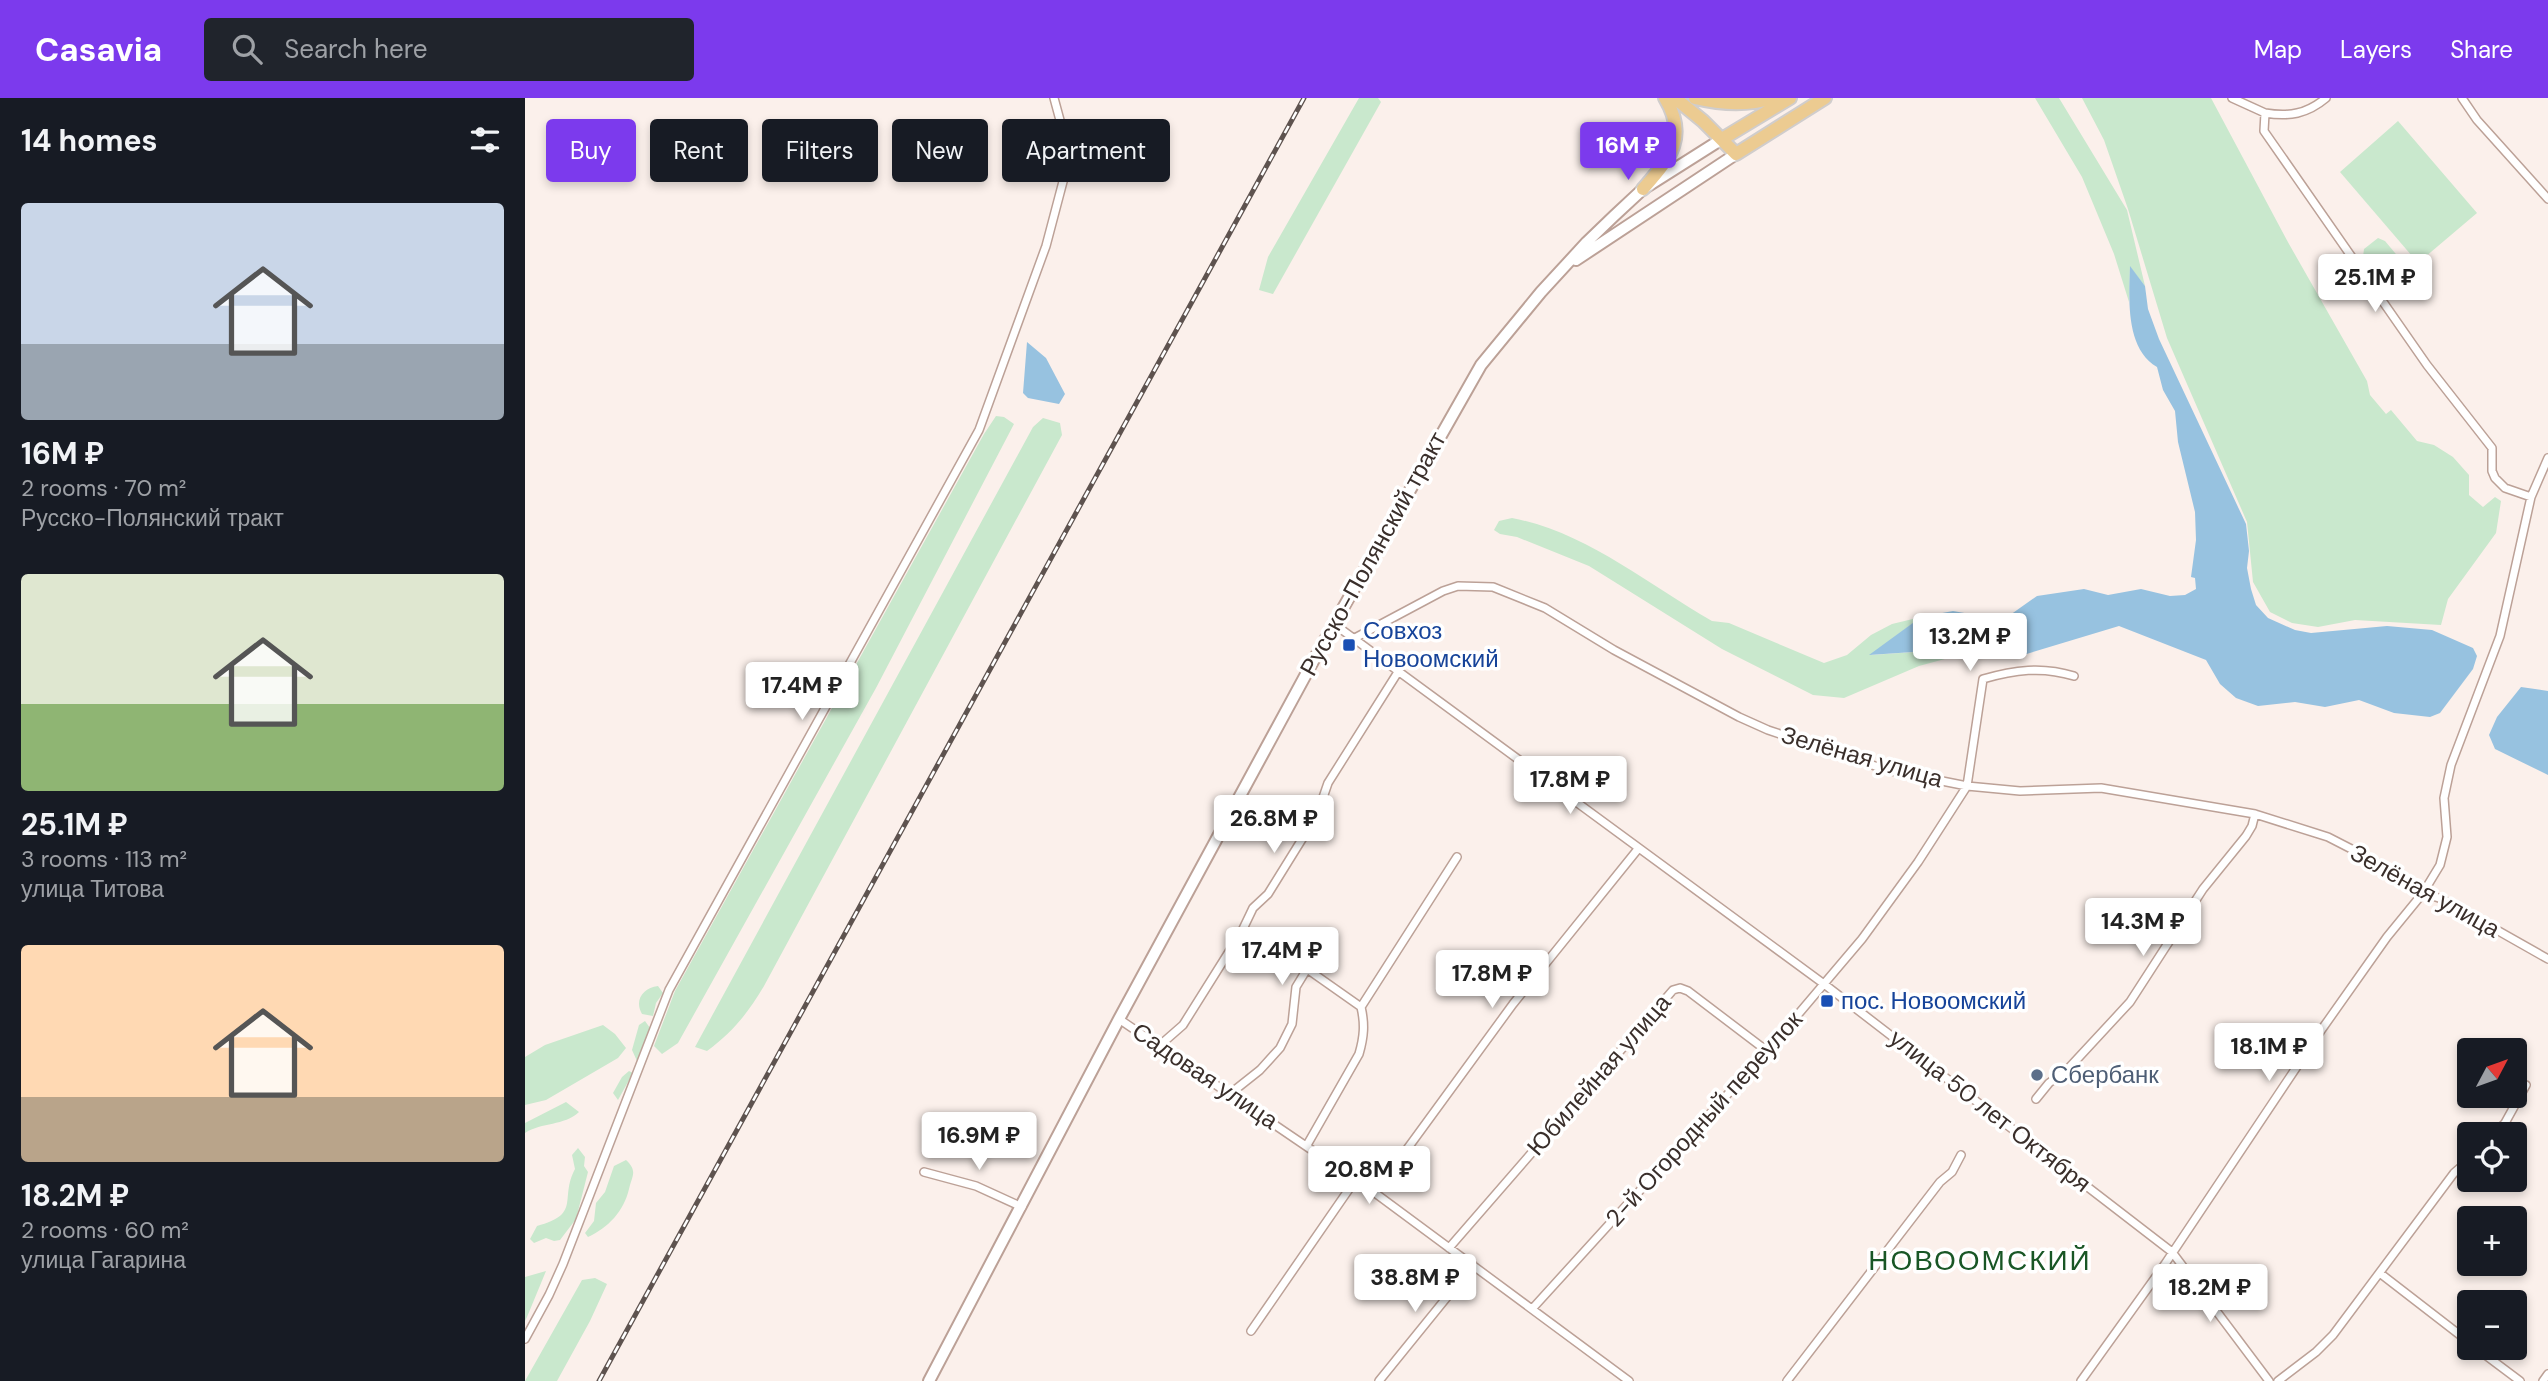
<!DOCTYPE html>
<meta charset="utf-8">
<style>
:root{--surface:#171b24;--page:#20242c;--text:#f1f3f6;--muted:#9ea1a6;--accent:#7c3aed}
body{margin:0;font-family:"DM Sans",sans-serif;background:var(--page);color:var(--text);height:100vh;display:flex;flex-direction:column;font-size:26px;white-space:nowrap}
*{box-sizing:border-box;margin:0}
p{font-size:23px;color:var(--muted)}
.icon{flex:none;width:38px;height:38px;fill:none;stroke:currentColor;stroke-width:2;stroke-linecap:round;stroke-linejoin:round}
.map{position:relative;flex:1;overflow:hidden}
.sheet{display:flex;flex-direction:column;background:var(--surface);width:525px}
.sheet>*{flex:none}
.guide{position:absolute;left:21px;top:21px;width:665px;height:63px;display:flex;gap:14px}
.needle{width:46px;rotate:49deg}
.tools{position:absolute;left:1932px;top:940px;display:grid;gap:14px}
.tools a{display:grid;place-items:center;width:70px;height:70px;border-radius:7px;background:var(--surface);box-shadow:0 4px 10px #0003;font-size:35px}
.price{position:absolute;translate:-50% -60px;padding:0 16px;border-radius:7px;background:#fff;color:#222;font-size:23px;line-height:46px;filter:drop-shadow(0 2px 4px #0008)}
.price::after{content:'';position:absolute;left:50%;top:42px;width:21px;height:16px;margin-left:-10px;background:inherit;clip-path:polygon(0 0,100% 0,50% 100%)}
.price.current{background:var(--accent);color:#fff}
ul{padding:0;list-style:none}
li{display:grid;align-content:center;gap:14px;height:371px;padding:0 21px}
li span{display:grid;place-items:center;height:217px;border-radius:7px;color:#555}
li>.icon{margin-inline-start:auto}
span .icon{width:126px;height:126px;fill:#fffc;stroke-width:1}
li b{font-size:30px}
h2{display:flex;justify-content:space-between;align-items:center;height:84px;padding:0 21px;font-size:30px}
.chip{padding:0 24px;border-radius:7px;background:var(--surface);box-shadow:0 4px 10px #0003;font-size:24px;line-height:63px}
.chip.current{background:var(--accent);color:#fff}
header{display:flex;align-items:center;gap:42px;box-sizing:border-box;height:98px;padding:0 35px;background:var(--accent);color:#fff}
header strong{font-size:33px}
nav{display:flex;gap:38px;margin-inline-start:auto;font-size:24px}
.search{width:490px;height:63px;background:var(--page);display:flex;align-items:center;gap:18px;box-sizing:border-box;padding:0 24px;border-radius:7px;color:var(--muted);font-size:26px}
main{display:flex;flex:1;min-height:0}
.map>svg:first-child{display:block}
.green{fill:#c9e8cd}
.water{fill:#97c2e0}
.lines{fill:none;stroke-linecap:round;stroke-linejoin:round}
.minor-casing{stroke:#bca197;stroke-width:10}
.secondary-casing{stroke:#bca197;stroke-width:14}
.primary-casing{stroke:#d0cdcc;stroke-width:16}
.minor{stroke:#fff;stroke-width:7}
.secondary{stroke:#fff;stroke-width:10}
.primary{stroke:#eccb91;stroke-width:12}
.rail-casing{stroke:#5e534f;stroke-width:5}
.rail{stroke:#fff;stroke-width:2.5;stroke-dasharray:8;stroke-linecap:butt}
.transit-dot{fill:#1a4fb4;stroke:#fff;stroke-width:2.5}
.service-dot{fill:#5c6f8a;stroke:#fff;stroke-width:2.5}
.labels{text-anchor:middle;stroke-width:7;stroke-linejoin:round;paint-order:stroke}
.street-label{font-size:24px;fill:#3a2f2b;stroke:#fff}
.transit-label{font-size:24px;fill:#164399;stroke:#fff;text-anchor:start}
.service-label{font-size:24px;fill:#4e5e75;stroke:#fff;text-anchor:start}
.quarter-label{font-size:28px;letter-spacing:2px;fill:#195625;stroke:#fff}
</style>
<header>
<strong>Casavia</strong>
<div class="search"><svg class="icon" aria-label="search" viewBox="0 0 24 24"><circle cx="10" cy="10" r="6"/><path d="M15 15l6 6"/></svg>Search here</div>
<nav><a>Map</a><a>Layers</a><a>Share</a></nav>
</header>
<main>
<section class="sheet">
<h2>14 homes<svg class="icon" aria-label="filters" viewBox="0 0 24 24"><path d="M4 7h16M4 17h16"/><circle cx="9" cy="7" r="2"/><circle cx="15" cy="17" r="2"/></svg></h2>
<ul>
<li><span style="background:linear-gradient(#c9d6e8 65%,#9aa5b1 0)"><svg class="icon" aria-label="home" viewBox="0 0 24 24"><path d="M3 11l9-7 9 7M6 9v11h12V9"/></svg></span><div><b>16M ₽</b><p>2 rooms · 70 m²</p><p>Русско-Полянский тракт</p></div></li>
<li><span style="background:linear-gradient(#dfe7d0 60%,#8fb573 0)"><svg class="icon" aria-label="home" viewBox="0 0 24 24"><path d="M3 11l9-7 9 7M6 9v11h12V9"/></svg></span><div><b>25.1M ₽</b><p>3 rooms · 113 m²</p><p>улица Титова</p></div></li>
<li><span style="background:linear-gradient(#ffd9b3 70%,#b9a48a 0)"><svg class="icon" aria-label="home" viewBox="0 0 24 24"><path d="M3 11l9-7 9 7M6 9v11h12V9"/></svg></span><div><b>18.2M ₽</b><p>2 rooms · 60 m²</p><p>улица Гагарина</p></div></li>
</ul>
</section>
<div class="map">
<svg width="2023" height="1283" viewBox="0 0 2023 1283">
<rect width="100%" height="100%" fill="#fbf0eb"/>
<path class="green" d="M 834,0 L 853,0 L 856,4 L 748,196 L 734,192 L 743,159 Z
M 1510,0 L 1534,0 L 1602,112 L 1620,188 L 1605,169 L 1604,204 L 1589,156 L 1557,79 Z
M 1557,0 L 1686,0 L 1764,146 L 1842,283 L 1845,297 L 1861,316 L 1866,312 L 1892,343 L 1909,347 L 1928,359 L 1944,377 L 1944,397 L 1958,409 L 1970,399 L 1976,403 L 1971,435 L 1923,501 L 1916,527 L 1830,522 L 1793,529 L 1767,525 L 1745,514 L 1728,484 L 1722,424 L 1642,240 L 1603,111 L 1579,42 Z
M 1873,23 L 1952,115 L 1893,165 L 1815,74 Z
M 1853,140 L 1860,143 L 1891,180 L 1890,188 L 1879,197 L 1869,195 L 1838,159 L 1839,151 Z
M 471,318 L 479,319 L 489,326 L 351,590 L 153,945 L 137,956 L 129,948 L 150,893 L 459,336 Z
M 518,320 L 535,325 L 537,337 L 239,888 C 222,916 209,933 182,953 L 170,949 L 508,329 Z
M 987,420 C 1061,434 1122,486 1187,523 L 1204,525 L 1299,565 L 1322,557 L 1346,537 L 1367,526 L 1396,519 L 1346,557 L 1447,550 L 1442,555 L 1394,568 L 1319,600 L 1288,597 L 1197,551 L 1064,468 L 992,439 L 975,436 L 969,432 L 974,423 Z
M 133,888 L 138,895 L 131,905 L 128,918 L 117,916 C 109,902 118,890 133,888 Z
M 120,923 L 125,930 L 112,963 L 107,952 L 114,927 Z
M 78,927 L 90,936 L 101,950 L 93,960 L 21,1002 L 0,1007 L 0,959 L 20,947 Z
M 104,973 L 108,975 L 93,1002 L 88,995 L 97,979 Z
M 41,1004 L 54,1014 C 39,1028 17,1024 0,1035 L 0,1025 Z
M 53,1050 L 60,1059 L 59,1068 L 63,1074 L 51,1121 L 35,1142 L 29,1143 L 21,1140 L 9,1145 L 5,1141 L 12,1128 C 57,1116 34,1101 50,1071 L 47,1057 Z
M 101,1062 C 113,1073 107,1078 104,1091 C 99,1113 83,1130 63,1139 L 60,1135 L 69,1123 L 71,1105 L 80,1094 L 89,1068 Z
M 21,1173 L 2,1219 L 0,1223 L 0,1179 Z
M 70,1180 L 82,1186 L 65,1223 L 32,1283 L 0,1283 L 57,1182 Z"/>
<path class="water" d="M 1605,168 L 1620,188 L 1623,211 L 1634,241 L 1721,426 L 1724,453 L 1722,470 L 1726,491 L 1731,507 L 1743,520 L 1770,532 L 1786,535 L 1862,528 L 1907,532 L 1948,550 L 1952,558 L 1948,571 L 1915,615 L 1905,619 L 1869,615 L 1834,602 L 1800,609 L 1770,604 L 1733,608 L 1711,600 L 1695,586 L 1681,562 L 1594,528 L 1495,558 L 1480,558 L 1475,553 L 1485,517 L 1512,498 L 1559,491 L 1583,497 L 1616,491 L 1645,498 L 1660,497 L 1671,491 L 1670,480 L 1666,479 L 1671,442 L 1670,414 L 1653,344 L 1650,313 L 1638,292 L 1632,269 C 1600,250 1604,200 1605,168 Z
M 502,244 L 521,260 L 540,296 L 534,306 L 503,300 L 498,295 Z
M 1428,513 L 1445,516 L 1456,528 L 1455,541 L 1447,550 L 1344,557 L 1396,519 Z
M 1996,589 L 2023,593 L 2023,677 L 1970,651 L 1964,637 L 1972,619 Z"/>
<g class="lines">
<defs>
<path id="minor" d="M 1707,0 L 1740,15 L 1739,33 L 1902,267 L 1967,350 L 1967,373 L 1970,380 L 1980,390 L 2006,399
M 1937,0 L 1952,22 L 2023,101
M 1740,15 C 1764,19 1782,16 1801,0
M 809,526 L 1299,886 L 1647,1154 L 1744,1283
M 828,541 L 918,493 L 933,488 L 968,489 L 1020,510 L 1089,552 L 1214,619 L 1243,632 L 1362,672 L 1442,688 L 1495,693 L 1576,690 L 1730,716 L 1803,739 L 1842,759 L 1898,795 L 1917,801 L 2023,861
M 594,921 L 850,1095 L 1104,1283
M 634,948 L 658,927 L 717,833 L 728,810 L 743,796 L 792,717 L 803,685 L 873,574
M 706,995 L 735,972 L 755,950 L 767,926 L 771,889 L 782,871 L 836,909
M 1511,1001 L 1524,985 L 1542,972 L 1605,904 L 1678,791 L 1721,738 L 1727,728 L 1730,716
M 1969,1036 L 1980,1025 L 2001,987
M 782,1047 L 834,956 C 839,939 840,926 836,909 L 932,759
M 399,1074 L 451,1088 L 497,1109
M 850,1095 L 988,906 L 1113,751
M 924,1150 L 1148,892 L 1155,890 L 1163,893 L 1242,953
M 1856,1176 L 1944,1244
M 1007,1211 L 1242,953 L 1337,841 L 1393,764 L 1442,688 L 1458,581 C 1489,572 1517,568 1549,578
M 726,1233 L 831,1081
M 0,1241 L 24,1197 L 38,1166 L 144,892 L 454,332 L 521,148 L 540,76 L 542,57 L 539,37 L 529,0
M 1951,1250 L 1995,1283
M 854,1283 L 948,1167
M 1262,1283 L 1415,1084 L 1427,1074 L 1436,1057
M 1556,1283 L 1640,1166 L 1797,931 L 1862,839 L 1898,795 L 1915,767 L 1922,739 L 1919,700 L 1926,667 L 1975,538 L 2006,399 L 2023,360
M 1753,1283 L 1791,1254 L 1808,1237 L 1929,1075 L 1944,1062
M 2018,1283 L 2023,1276"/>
<path id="secondary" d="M 1051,162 L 1211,56
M 404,1283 L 594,921 L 792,556 L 956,267 L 1016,194 L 1062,144 L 1089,118 L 1118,91 L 1197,41"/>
<path id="primary" d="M 1150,0 L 1178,23 L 1211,56 L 1300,0
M 1170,0 C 1195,6 1222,8 1247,0
M 1197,41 L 1265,0
M 1118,91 C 1144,61 1164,40 1140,0"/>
</defs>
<use href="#minor" class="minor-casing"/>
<use href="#secondary" class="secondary-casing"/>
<use href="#primary" class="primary-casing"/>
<use href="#minor" class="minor"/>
<use href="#secondary" class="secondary"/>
<use href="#primary" class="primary"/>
<defs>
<path id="rail" d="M 74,1283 L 779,0"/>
</defs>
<use href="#rail" class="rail-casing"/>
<use href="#rail" class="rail"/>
</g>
<g class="transit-dot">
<rect x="817" y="540" width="14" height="14" rx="3.5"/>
<rect x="1295" y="896" width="14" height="14" rx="3.5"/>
</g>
<circle class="service-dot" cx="1512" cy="977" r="7"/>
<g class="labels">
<g class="street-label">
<text transform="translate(848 456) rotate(-61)" y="8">Русско-Полянский тракт</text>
<text transform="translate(1337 659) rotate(16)" y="8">Зелёная улица</text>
<text transform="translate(1900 793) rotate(29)" y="8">Зелёная улица</text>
<text transform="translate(1074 977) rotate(-49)" y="8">Юбилейная улица</text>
<text transform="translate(680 978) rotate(34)" y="8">Садовая улица</text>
<text transform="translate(1465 1013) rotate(38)" y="8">улица 50 лет Октября</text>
<text transform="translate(1179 1021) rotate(-48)" y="8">2-й Огородный переулок</text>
</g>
<g class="transit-label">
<text x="838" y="541">Совхоз<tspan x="838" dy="28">Новоомский</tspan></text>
<text x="1316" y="911">пос. Новоомский</text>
</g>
<g class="service-label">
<text x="1526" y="985">Сбербанк</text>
</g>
<g class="quarter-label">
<text x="1455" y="1172">НОВООМСКИЙ</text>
</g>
</g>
</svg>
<div class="tools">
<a><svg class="needle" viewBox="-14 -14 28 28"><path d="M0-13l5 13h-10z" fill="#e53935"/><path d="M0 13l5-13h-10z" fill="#9ea1a6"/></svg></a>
<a><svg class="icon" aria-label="locate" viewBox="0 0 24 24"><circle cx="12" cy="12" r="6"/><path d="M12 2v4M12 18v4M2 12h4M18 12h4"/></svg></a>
<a>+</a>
<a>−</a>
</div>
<b class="price current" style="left:1103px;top:84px">16M ₽</b>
<b class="price" style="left:1850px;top:216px">25.1M ₽</b>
<b class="price" style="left:1445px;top:575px">13.2M ₽</b>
<b class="price" style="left:277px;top:624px">17.4M ₽</b>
<b class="price" style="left:1045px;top:718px">17.8M ₽</b>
<b class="price" style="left:749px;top:757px">26.8M ₽</b>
<b class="price" style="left:1618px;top:860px">14.3M ₽</b>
<b class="price" style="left:757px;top:889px">17.4M ₽</b>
<b class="price" style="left:967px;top:912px">17.8M ₽</b>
<b class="price" style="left:1744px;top:985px">18.1M ₽</b>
<b class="price" style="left:454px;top:1074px">16.9M ₽</b>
<b class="price" style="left:844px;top:1108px">20.8M ₽</b>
<b class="price" style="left:890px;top:1216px">38.8M ₽</b>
<b class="price" style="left:1685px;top:1226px">18.2M ₽</b>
<div class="guide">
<a class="chip current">Buy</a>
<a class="chip">Rent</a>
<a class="chip">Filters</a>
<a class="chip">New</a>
<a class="chip">Apartment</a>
</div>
</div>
</main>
